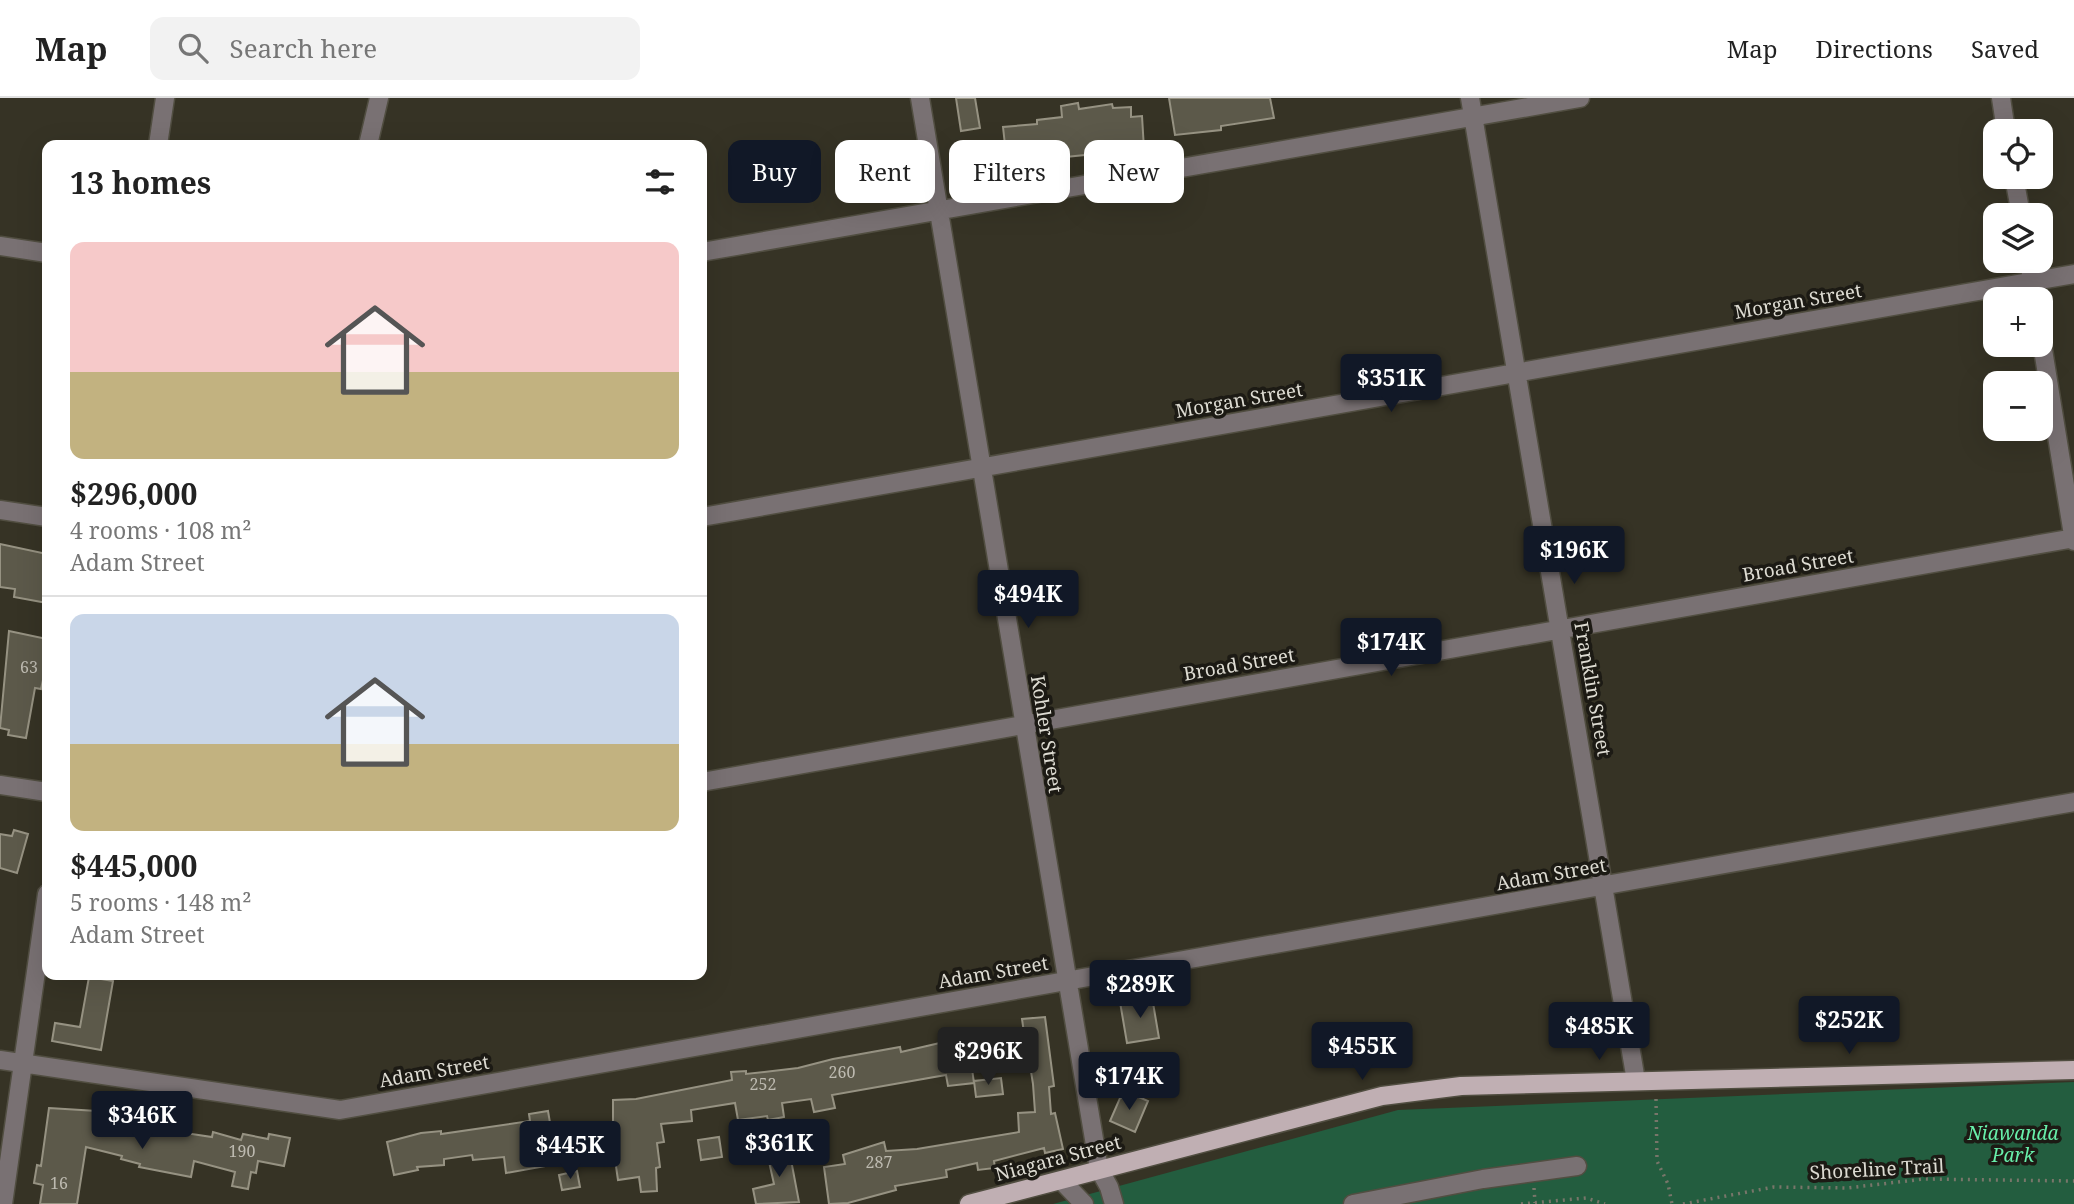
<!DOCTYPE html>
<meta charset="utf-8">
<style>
:root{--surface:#fff;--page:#f2f2f2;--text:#222;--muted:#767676;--line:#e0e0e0;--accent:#111827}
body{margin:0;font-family:"Noto Serif",serif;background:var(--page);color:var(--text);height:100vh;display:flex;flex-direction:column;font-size:26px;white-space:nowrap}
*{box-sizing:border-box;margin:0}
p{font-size:23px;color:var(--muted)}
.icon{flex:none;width:38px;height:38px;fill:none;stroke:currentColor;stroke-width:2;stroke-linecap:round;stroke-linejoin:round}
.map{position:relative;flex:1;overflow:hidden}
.sheet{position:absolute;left:42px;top:42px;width:665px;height:840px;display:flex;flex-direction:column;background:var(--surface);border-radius:14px;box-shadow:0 7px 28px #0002}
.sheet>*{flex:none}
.hud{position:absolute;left:728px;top:42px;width:665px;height:63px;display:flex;gap:14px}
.buttons{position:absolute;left:1983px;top:21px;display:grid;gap:14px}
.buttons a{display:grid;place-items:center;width:70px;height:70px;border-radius:14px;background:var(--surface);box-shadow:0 7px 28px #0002;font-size:35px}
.price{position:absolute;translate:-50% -60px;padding:0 16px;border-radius:7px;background:var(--accent);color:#fff;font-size:23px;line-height:46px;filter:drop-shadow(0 2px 4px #0008)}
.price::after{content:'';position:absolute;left:50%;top:42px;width:21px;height:16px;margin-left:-10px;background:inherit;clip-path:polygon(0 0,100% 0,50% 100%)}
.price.on{background:#222;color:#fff}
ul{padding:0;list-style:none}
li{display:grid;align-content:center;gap:14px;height:371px;padding:0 28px}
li+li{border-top:2px solid var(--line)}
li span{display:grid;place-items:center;height:217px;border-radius:14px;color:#555}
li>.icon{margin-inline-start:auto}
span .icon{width:126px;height:126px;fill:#fffc;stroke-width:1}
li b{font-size:30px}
h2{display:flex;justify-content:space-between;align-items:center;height:84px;padding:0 28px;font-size:30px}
.chip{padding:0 24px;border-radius:14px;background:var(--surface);box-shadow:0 7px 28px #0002;font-size:24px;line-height:63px}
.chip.on{background:var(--accent);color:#fff}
header{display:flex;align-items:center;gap:42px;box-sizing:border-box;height:98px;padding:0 35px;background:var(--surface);border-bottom:2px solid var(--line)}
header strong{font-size:33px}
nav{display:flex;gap:38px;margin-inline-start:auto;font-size:24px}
.search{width:490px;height:63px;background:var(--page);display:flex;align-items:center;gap:18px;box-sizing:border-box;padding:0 24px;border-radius:14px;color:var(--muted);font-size:26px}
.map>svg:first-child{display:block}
.green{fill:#235d3f}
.building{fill:#5c594a;stroke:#969282;stroke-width:2}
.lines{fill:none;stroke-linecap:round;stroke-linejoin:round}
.minor-casing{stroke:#514e41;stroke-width:21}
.major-casing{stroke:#514e41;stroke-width:21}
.path{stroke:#78766a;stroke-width:3.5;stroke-dasharray:2 5;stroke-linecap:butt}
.minor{stroke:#797173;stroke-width:18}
.major{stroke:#c0afb3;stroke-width:18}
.labels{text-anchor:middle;stroke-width:7;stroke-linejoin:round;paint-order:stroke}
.number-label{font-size:16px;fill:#bdbab0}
.street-label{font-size:19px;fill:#dddbd2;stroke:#1c1a14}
.park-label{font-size:19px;font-style:italic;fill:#68efaa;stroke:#1c1a14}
</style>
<header>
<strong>Map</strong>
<div class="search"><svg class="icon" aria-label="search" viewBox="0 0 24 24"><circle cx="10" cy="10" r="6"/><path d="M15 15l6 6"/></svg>Search here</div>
<nav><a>Map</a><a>Directions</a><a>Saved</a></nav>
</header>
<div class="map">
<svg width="2074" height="1106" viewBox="0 0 2074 1106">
<rect width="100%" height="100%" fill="#363325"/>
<path class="green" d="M 2074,984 L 2074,1106 L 1053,1106 L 1398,1012 Z"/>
<path class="building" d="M 956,0 L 975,0 L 980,30 L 961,33 Z
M 1169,0 L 1270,0 L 1274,20 L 1221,28 L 1221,32 L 1175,37 Z
M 1078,5 L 1079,11 L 1112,6 L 1113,10 L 1131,9 L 1131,19 L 1142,18 L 1144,51 L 1007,65 L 1003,29 L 1037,26 L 1037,22 L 1062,19 L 1061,8 Z
M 0,446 L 47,456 L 47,505 L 14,499 L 15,491 L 0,489 Z
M 9,533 L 47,541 L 47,564 L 41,591 L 35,590 L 26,640 L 8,637 L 9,632 L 0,630 Z
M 14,732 L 28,736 L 17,775 L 0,770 L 0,736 L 12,738 Z
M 89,879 L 113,883 L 101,952 L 52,943 L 55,925 L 80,929 Z
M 1152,899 L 1159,940 L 1127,945 L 1120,904 Z
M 1045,919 L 1054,988 L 1049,989 L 1051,1016 L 1055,1015 L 1063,1051 L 1045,1055 L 1044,1050 L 994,1063 L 995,1070 L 978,1072 L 977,1065 L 946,1072 L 947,1079 L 895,1088 L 896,1092 L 848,1105 L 829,1106 L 824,1069 L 845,1066 L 843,1057 L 884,1044 L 886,1053 L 917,1051 L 1019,1034 L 1018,1015 L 1035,1014 L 1033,986 L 1029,961 L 1011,963 L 1009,937 L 1024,935 L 1022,921 Z
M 944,944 L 945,952 L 969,949 L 974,985 L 948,988 L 946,977 L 832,997 L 835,1010 L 814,1014 L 811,1001 L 782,1005 L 784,1019 L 768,1022 L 767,1018 L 738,1022 L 735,1005 L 691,1012 L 692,1023 L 661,1026 L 664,1044 L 657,1045 L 660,1069 L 656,1070 L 657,1093 L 641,1094 L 639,1079 L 618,1082 L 613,1048 L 613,1002 L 636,1001 L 732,982 L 731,974 L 746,973 L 746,976 L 798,970 L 833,961 L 900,949 L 901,954 Z
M 1001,980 L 1003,996 L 976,999 L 974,983 Z
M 1134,997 L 1148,1003 L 1135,1034 L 1110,1023 L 1120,1000 Z
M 49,1010 L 97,1013 L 117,1018 L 116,1021 L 178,1037 L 179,1034 L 212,1039 L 213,1034 L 241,1042 L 243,1036 L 268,1041 L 269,1036 L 290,1040 L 284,1068 L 258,1063 L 256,1075 L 251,1074 L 248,1091 L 232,1088 L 235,1074 L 194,1063 L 191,1079 L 139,1069 L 140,1066 L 121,1061 L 122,1058 L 86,1049 L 77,1106 L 40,1106 L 43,1087 L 34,1085 L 37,1067 L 41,1068 Z
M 548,1013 L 557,1066 L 506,1075 L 504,1059 L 473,1062 L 472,1057 L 444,1061 L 444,1067 L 417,1069 L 418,1072 L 394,1077 L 387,1044 L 421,1035 L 441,1033 L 441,1036 L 530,1023 L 529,1016 Z
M 719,1039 L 722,1059 L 701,1062 L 698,1042 Z
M 788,1046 L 799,1104 L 756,1106 L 753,1091 L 774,1086 L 766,1050 Z
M 577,1073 L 580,1089 L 562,1092 L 559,1077 Z"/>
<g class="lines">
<defs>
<path id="minor" d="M 920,0 L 1099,1071 L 1109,1089 L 1114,1106
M 1470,0 L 1636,983
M 2001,0 L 2006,33
M 158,47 L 165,0
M 368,47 L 379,0
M 2014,79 L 2021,117
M 0,148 L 47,155
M 702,154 L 1580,0
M 2029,163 L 2035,201
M 2040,233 L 2074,443
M 0,412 L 47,419
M 702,419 L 2074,176
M 702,684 L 2074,440
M 0,687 L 47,694
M 0,962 L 340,1012 L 2074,704
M 1062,1083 L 1084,1106
M 3,1106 L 47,796
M 1353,1106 L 1483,1081 L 1577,1068"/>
<path id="major" d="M 969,1106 L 1382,998 L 1461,988 L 2074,972"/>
</defs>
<use href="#minor" class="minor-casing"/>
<use href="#major" class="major-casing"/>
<path class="path" d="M 1656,1001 L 1657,1063 L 1668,1086 L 1672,1106
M 1941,1062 L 1942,1081
M 1534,1090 L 1535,1105
M 1521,1106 L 1586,1100 L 1605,1106
M 1683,1106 L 1774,1089 L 1847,1090 L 1924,1081 L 2074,1083"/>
<use href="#minor" class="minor"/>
<use href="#major" class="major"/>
</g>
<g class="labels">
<g class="number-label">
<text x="29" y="575">63</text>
<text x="842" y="980">260</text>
<text x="763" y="992">252</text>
<text x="242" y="1059">190</text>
<text x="879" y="1070">287</text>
<text x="59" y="1091">16</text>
</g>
<g class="street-label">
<text transform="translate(1798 203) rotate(-10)" y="7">Morgan Street</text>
<text transform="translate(1239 302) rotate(-10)" y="7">Morgan Street</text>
<text transform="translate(1798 467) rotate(-10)" y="7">Broad Street</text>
<text transform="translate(1239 566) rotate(-10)" y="7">Broad Street</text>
<text transform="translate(1593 591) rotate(80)" y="7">Franklin Street</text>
<text transform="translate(1047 636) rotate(81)" y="7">Kohler Street</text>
<text transform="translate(1551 776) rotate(-10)" y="7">Adam Street</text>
<text transform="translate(993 874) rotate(-10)" y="7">Adam Street</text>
<text transform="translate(434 973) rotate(-10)" y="7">Adam Street</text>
<text transform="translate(1058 1060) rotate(-15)" y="7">Niagara Street</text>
<text transform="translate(1877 1071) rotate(-3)" y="7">Shoreline Trail</text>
</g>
<g class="park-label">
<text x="2013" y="1042">Niawanda<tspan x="2013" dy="22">Park</tspan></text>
</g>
</g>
</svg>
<div class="buttons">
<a><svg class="icon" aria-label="locate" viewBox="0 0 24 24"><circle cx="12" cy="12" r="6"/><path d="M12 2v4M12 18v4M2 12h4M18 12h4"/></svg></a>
<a><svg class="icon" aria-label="layers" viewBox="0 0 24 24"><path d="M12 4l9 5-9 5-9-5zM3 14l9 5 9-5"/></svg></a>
<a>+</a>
<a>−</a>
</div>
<b class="price" style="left:1391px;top:316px">$351K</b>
<b class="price" style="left:1574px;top:488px">$196K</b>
<b class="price" style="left:1028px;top:532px">$494K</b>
<b class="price" style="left:1391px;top:580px">$174K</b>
<b class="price" style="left:1140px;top:922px">$289K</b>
<b class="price" style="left:1849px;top:958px">$252K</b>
<b class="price" style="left:1599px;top:964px">$485K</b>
<b class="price" style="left:1362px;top:984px">$455K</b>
<b class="price on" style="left:988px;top:989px">$296K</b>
<b class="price" style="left:1129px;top:1014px">$174K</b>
<b class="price" style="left:142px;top:1053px">$346K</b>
<b class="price" style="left:779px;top:1081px">$361K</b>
<b class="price" style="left:570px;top:1083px">$445K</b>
<div class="hud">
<a class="chip on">Buy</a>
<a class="chip">Rent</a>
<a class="chip">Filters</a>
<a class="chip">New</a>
</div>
<section class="sheet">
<h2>13 homes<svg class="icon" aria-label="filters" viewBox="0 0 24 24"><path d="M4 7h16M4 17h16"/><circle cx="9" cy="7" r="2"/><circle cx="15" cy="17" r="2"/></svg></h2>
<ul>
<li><span style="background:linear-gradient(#f6c9c9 60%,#c2b280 0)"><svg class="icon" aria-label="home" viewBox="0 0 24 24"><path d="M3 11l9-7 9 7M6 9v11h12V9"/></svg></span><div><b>$296,000</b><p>4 rooms · 108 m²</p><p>Adam Street</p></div></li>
<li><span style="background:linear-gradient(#c9d6e8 60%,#c2b280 0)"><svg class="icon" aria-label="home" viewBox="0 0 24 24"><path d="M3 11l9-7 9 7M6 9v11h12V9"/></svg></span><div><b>$445,000</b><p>5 rooms · 148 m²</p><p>Adam Street</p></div></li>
</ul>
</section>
</div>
